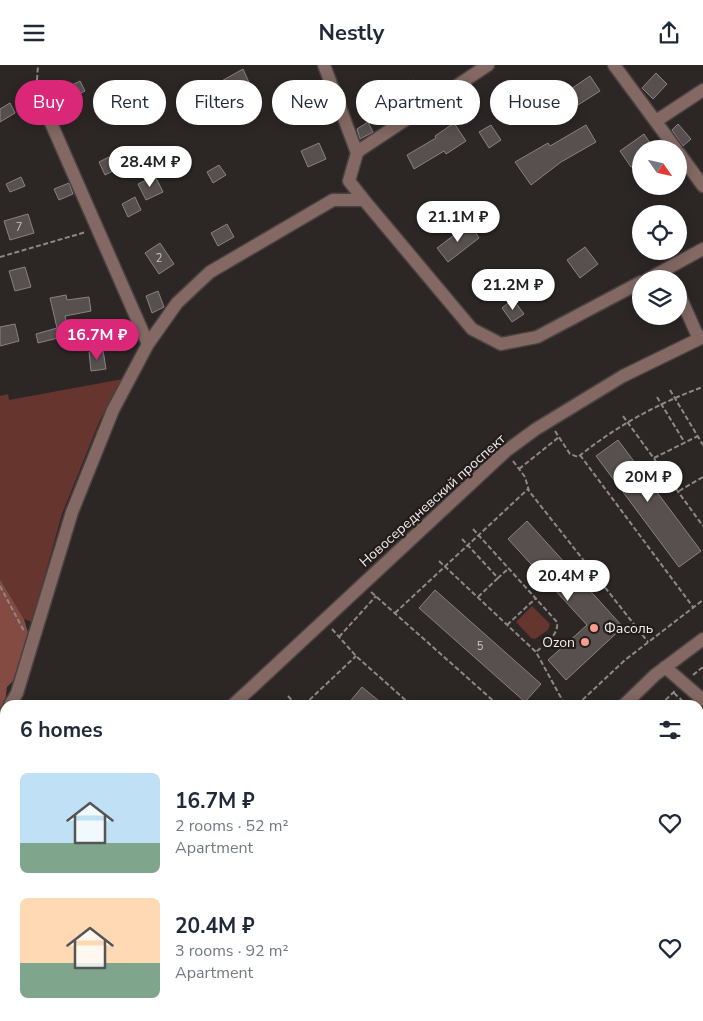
<!DOCTYPE html>
<meta charset="utf-8">
<style>
:root{--surface:#fff;--page:#f6f6f7;--text:#1f2937;--muted:#747a83;--accent:#db2777}
body{margin:0;font-family:"Nunito Sans",sans-serif;background:var(--page);color:var(--text);height:100vh;display:flex;flex-direction:column;font-size:19px;white-space:nowrap}
*{box-sizing:border-box;margin:0}
p{font-size:16px;color:var(--muted)}
.icon{flex:none;width:28px;height:28px;fill:none;stroke:currentColor;stroke-width:2;stroke-linecap:round;stroke-linejoin:round}
.map{position:relative;flex:1;overflow:hidden}
.details{position:absolute;left:0px;top:635px;width:704px;height:321px;display:flex;flex-direction:column;background:var(--surface);border-radius:15px 15px 0 0;box-shadow:0 2px 12px #0003}
.details>*{flex:none}
.hud{position:absolute;left:15px;top:15px;width:674px;height:45px;display:flex;gap:10px}
.needle{width:32px;rotate:124deg}
.tools{position:absolute;left:632px;top:75px;display:grid;gap:10px}
.tools a{display:grid;place-items:center;width:55px;height:55px;border-radius:50%;background:var(--surface);box-shadow:0 2px 12px #0003;font-size:25px}
.price{position:absolute;translate:-50% -42px;padding:0 11px;border-radius:18px;background:#fff;color:#222;font-size:16px;line-height:32px;filter:drop-shadow(0 1px 2px #0008)}
.price::after{content:'';position:absolute;left:50%;top:30px;width:15px;height:11px;margin-left:-8px;background:inherit;clip-path:polygon(0 0,100% 0,50% 100%)}
.price.active{background:var(--accent);color:#fff}
ul{padding:0;list-style:none}
li{display:flex;align-items:center;gap:15px;height:125px;padding:0 20px}
li span{display:grid;place-items:center;flex:none;width:140px;height:100px;border-radius:8px;color:#555}
li>.icon{margin-inline-start:auto}
span .icon{width:60px;height:60px;fill:#fffc;stroke-width:1}
li b{font-size:21px}
h2{display:flex;justify-content:space-between;align-items:center;height:60px;padding:0 20px;font-size:21px}
.pill{padding:0 18px;border-radius:22px;background:var(--surface);box-shadow:0 2px 12px #0003;font-size:18px;line-height:45px}
.pill.active{background:var(--accent);color:#fff}
header{display:flex;justify-content:space-between;align-items:center;height:65px;padding:0 20px;background:var(--surface);font-size:22px;font-weight:700}
.map>svg:first-child{display:block}
.green{fill:#66352d}
.forest{fill:#834b41}
.building{fill:#57504f;stroke:#8a8281}
.lines{fill:none;stroke-linecap:round;stroke-linejoin:round}
.minor-casing{stroke:#484241;stroke-width:15}
.path{stroke:#8e8988;stroke-width:2;stroke-dasharray:5 2.5;stroke-linecap:butt}
.minor{stroke:#836863;stroke-width:12}
.poi-dot{fill:#f59d8e;stroke:#221c1b;stroke-width:2}
.labels{text-anchor:middle;stroke-width:4.5;stroke-linejoin:round;paint-order:stroke}
.number-label{font-size:11px;fill:#cac6c5}
.street-label{font-size:14px;fill:#f1edec;stroke:#221c1b}
.poi-label{font-size:14px;fill:#f1edec;stroke:#221c1b;text-anchor:start}
</style>
<header><svg class="icon" aria-label="menu" viewBox="0 0 24 24"><path d="M4 6h16M4 12h16M4 18h16"/></svg>Nestly<svg class="icon" aria-label="share" viewBox="0 0 24 24"><path d="M12 15V3M7 8l5-5 5 5M5 13v7h14v-7"/></svg></header>
<div class="map">
<svg width="703" height="956" viewBox="0 0 703 956">
<rect width="100%" height="100%" fill="#2c2625"/>
<path class="green" d="M 123,314 L 100,355 L 62,449 L 32,557 L 24,554 L 0,514 L 0,331 L 8,329 L 9,335 Z
M 532,541 L 550,559 L 548,565 L 535,574 L 531,573 L 516,557 Z"/>
<path class="forest" d="M 0,514 L 24,554 L 30,574 L 29,594 L 19,601 L 16,613 L 7,622 L 4,646 L 0,650 Z"/>
<path class="building" d="M 243,4 L 252,24 L 229,37 L 218,18 Z
M 656,8 L 667,19 L 653,34 L 642,23 Z
M 590,11 L 600,26 L 578,40 L 568,26 Z
M 414,15 L 423,30 L 401,42 L 392,27 Z
M 80,16 L 85,26 L 70,33 L 66,23 Z
M 295,24 L 300,34 L 279,43 L 274,33 Z
M 542,25 L 553,45 L 543,51 L 531,32 Z
M 379,30 L 384,39 L 369,47 L 364,38 Z
M 10,38 L 15,48 L 0,57 L 0,44 Z
M 368,57 L 373,67 L 360,74 L 357,64 Z
M 454,58 L 466,76 L 446,89 L 444,86 L 414,104 L 407,90 L 436,73 L 435,71 Z
M 678,59 L 691,74 L 683,81 L 672,65 Z
M 491,60 L 501,75 L 489,83 L 479,67 Z
M 586,60 L 596,77 L 561,97 L 531,120 L 515,97 L 548,78 L 550,81 Z
M 644,69 L 654,84 L 641,84 L 641,96 L 631,102 L 620,86 Z
M 319,78 L 326,94 L 308,102 L 301,86 Z
M 109,92 L 115,105 L 105,110 L 99,97 Z
M 219,100 L 226,110 L 213,118 L 207,107 Z
M 155,111 L 163,127 L 146,135 L 138,119 Z
M 21,112 L 25,121 L 10,127 L 6,119 Z
M 69,118 L 73,129 L 59,135 L 54,124 Z
M 135,132 L 141,145 L 128,152 L 122,139 Z
M 28,149 L 34,168 L 10,175 L 4,156 Z
M 470,158 L 479,173 L 448,197 L 437,183 Z
M 227,159 L 234,172 L 218,181 L 211,168 Z
M 160,178 L 174,199 L 159,209 L 145,188 Z
M 585,182 L 598,199 L 580,213 L 567,195 Z
M 25,202 L 31,222 L 15,226 L 9,206 Z
M 158,226 L 164,242 L 152,248 L 146,231 Z
M 66,230 L 67,235 L 89,232 L 91,246 L 65,251 L 70,270 L 38,278 L 36,269 L 57,263 L 50,233 Z
M 513,234 L 524,249 L 512,257 L 502,243 Z
M 15,259 L 19,276 L 0,281 L 0,262 Z
M 103,285 L 106,304 L 91,306 L 89,287 Z
M 618,375 L 701,486 L 679,502 L 596,391 Z
M 527,456 L 623,562 L 566,615 L 548,595 L 587,560 L 508,474 Z
M 435,525 L 541,619 L 525,637 L 419,543 Z
M 362,622 L 384,640 L 347,640 Z"/>
<g class="lines">
<defs>
<path id="minor" d="M 324,0 L 357,88
M 614,0 L 676,84
M 37,26 L 148,279
M 656,56 L 703,25
M 679,88 L 703,121
M 364,135 L 349,116 L 357,88 L 360,85 L 488,0
M 648,214 L 703,184
M 679,229 L 699,274
M 665,602 L 703,635
M 10,640 L 17,628 L 72,447 L 113,345 L 148,279 L 177,238 L 210,207 L 333,135 L 364,135 L 472,264 L 501,279 L 537,272 L 641,217
M 233,640 L 506,386 L 536,364 L 623,311 L 703,272
M 624,640 L 655,610 L 703,574
M 0,657 L 5,648
M 699,898 L 703,901
M 0,903 L 5,905
M 102,951 L 112,956
M 136,951 L 137,956
M 59,956 L 60,951"/>
</defs>
<use href="#minor" class="minor-casing"/>
<path class="path" d="M 37,15 L 38,0
M 0,192 L 86,167
M 670,325 L 703,380
M 657,332 L 685,378
M 623,351 L 703,461
M 555,366 L 570,389 L 578,392 C 615,362 658,338 703,322
M 580,390 L 693,542
M 654,393 L 698,371
M 513,396 L 525,412 L 529,426 L 648,577
M 519,404 L 559,372
M 679,426 L 703,412
M 473,464 L 557,557 C 559,570 545,579 536,587
M 462,474 L 498,513 L 509,503
M 439,496 L 536,587 L 565,640
M 0,521 L 24,566
M 371,527 L 498,640
M 478,532 L 498,513
M 395,548 L 528,424
M 507,560 L 536,533
M 332,564 L 356,591 L 411,640
M 339,572 L 376,531
M 693,610 L 703,602
M 674,628 L 687,640
M 288,631 L 296,640
M 310,635 L 314,640
M 304,640 L 356,591
M 577,640 L 625,595 L 703,535
M 660,640 L 675,626
M 699,650 L 703,654
M 699,736 L 703,739
M 699,746 L 703,740
M 699,785 L 703,786
M 699,787 L 703,791
M 699,869 L 703,872"/>
<use href="#minor" class="minor"/>
</g>
<g class="poi-dot">
<circle cx="594" cy="563" r="5"/>
<circle cx="585" cy="577" r="5"/>
</g>
<g class="labels">
<g class="number-label">
<text x="19" y="166">7</text>
<text x="159" y="197">2</text>
<text x="480" y="585">5</text>
</g>
<g class="street-label">
<text transform="translate(432 435) rotate(-42)" y="5">Новосередневский проспект</text>
</g>
<g class="poi-label">
<text x="604" y="568">Фасоль</text>
<text x="575" y="582" text-anchor="end">Ozon</text>
</g>
</g>
</svg>
<div class="tools">
<a><svg class="needle" viewBox="-14 -14 28 28"><path d="M0-13l5 13h-10z" fill="#e53935"/><path d="M0 13l5-13h-10z" fill="#747a83"/></svg></a>
<a><svg class="icon" aria-label="locate" viewBox="0 0 24 24"><circle cx="12" cy="12" r="6"/><path d="M12 2v4M12 18v4M2 12h4M18 12h4"/></svg></a>
<a><svg class="icon" aria-label="layers" viewBox="0 0 24 24"><path d="M12 4l9 5-9 5-9-5zM3 14l9 5 9-5"/></svg></a>
</div>
<b class="price" style="left:150px;top:123px">28.4M ₽</b>
<b class="price" style="left:458px;top:178px">21.1M ₽</b>
<b class="price" style="left:513px;top:246px">21.2M ₽</b>
<b class="price active" style="left:97px;top:296px">16.7M ₽</b>
<b class="price" style="left:648px;top:438px">20M ₽</b>
<b class="price" style="left:568px;top:537px">20.4M ₽</b>
<div class="hud">
<a class="pill active">Buy</a>
<a class="pill">Rent</a>
<a class="pill">Filters</a>
<a class="pill">New</a>
<a class="pill">Apartment</a>
<a class="pill">House</a>
</div>
<section class="details">
<h2>6 homes<svg class="icon" aria-label="filters" viewBox="0 0 24 24"><path d="M4 7h16M4 17h16"/><circle cx="9" cy="7" r="2"/><circle cx="15" cy="17" r="2"/></svg></h2>
<ul>
<li><span style="background:linear-gradient(#bfe0f5 70%,#7fa58c 0)"><svg class="icon" aria-label="home" viewBox="0 0 24 24"><path d="M3 11l9-7 9 7M6 9v11h12V9"/></svg></span><div><b>16.7M ₽</b><p>2 rooms · 52 m²</p><p>Apartment</p></div><svg class="icon" aria-label="heart" viewBox="0 0 24 24"><path d="M12 20l-8-8c-3-5 5-10 8-4 3-6 11-1 8 4z"/></svg></li>
<li><span style="background:linear-gradient(#ffd9b3 65%,#7fa58c 0)"><svg class="icon" aria-label="home" viewBox="0 0 24 24"><path d="M3 11l9-7 9 7M6 9v11h12V9"/></svg></span><div><b>20.4M ₽</b><p>3 rooms · 92 m²</p><p>Apartment</p></div><svg class="icon" aria-label="heart" viewBox="0 0 24 24"><path d="M12 20l-8-8c-3-5 5-10 8-4 3-6 11-1 8 4z"/></svg></li>
</ul>
</section>
</div>
